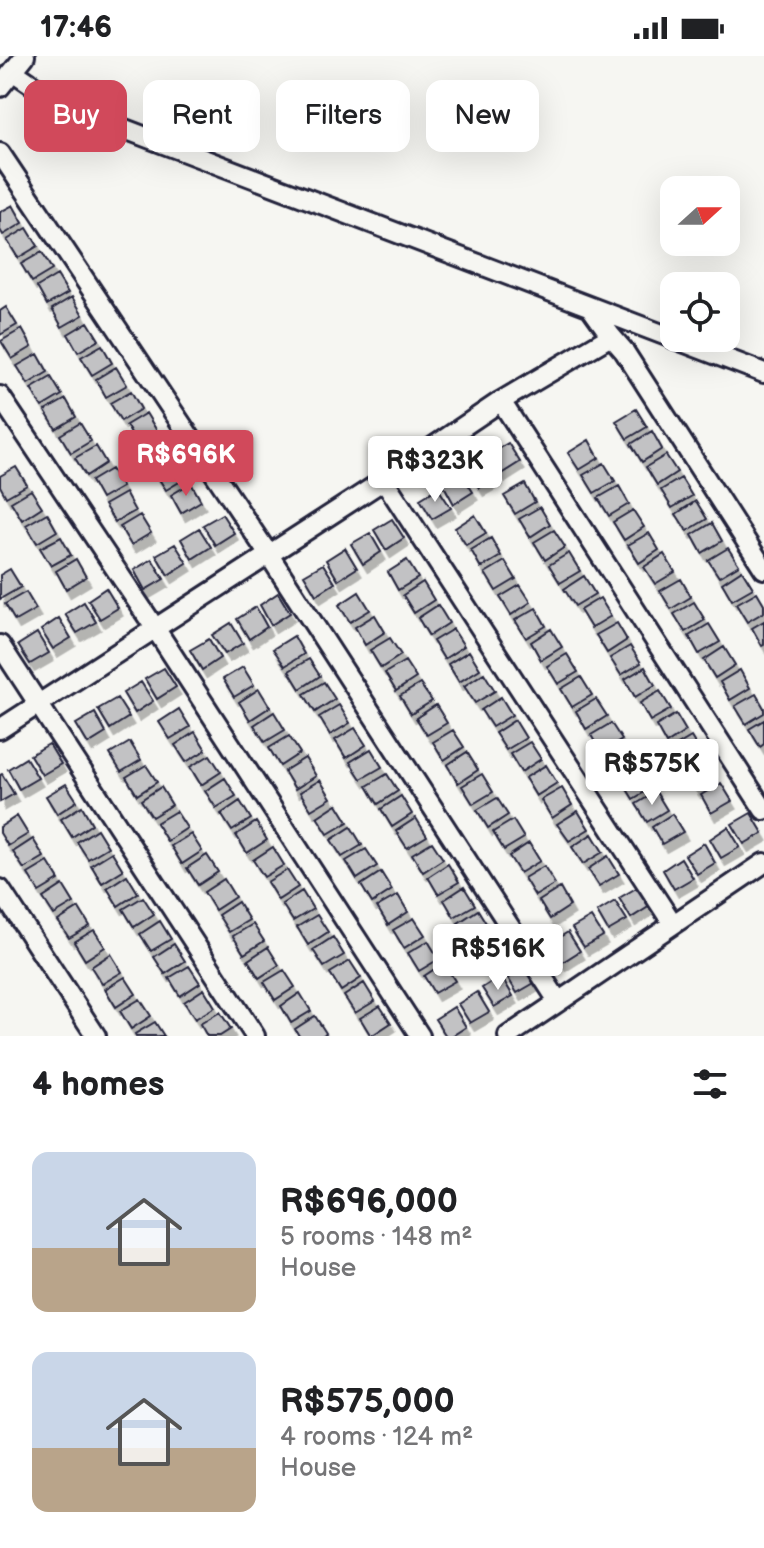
<!DOCTYPE html>
<meta charset="utf-8">
<style>
:root{--surface:#fff;--page:#f2f2f2;--text:#202124;--muted:#757577;--accent:#d1495b}
body{margin:0;font-family:"Balsamiq Sans",sans-serif;background:var(--page);color:var(--text);height:100vh;display:flex;flex-direction:column;font-size:30px;white-space:nowrap}
*{box-sizing:border-box;margin:0}
p{font-size:26px;color:var(--muted)}
.icon{flex:none;width:44px;height:44px;fill:none;stroke:currentColor;stroke-width:2;stroke-linecap:round;stroke-linejoin:round}
.map{position:relative;height:980px;overflow:hidden}
.side{display:flex;flex-direction:column;background:var(--surface);flex:1}
.side>*{flex:none}
.hud{position:absolute;left:24px;top:24px;width:716px;height:72px;display:flex;gap:16px}
.needle{width:52px;rotate:69deg}
.fabs{position:absolute;left:660px;top:120px;display:grid;gap:16px}
.fabs a{display:grid;place-items:center;width:80px;height:80px;border-radius:16px;background:var(--surface);box-shadow:0 8px 32px #0002;font-size:40px}
.price{position:absolute;translate:-50% -68px;padding:0 18px;border-radius:8px;background:#fff;color:#222;font-size:26px;line-height:52px;filter:drop-shadow(0 2px 4px #0008)}
.price::after{content:'';position:absolute;left:50%;top:48px;width:24px;height:18px;margin-left:-12px;background:inherit;clip-path:polygon(0 0,100% 0,50% 100%)}
.price.selected{background:var(--accent);color:#fff}
ul{padding:0;list-style:none}
li{display:flex;align-items:center;gap:24px;height:200px;padding:0 32px}
li span{display:grid;place-items:center;flex:none;width:224px;height:160px;border-radius:16px;color:#555}
li>.icon{margin-inline-start:auto}
span .icon{width:96px;height:96px;fill:#fffc;stroke-width:1}
li b{font-size:34px}
h2{display:flex;justify-content:space-between;align-items:center;height:96px;padding:0 32px;font-size:34px}
.pill{padding:0 28px;border-radius:16px;background:var(--surface);box-shadow:0 8px 32px #0002;font-size:28px;line-height:72px}
.pill.selected{background:var(--accent);color:#fff}
.status{display:flex;justify-content:space-between;align-items:center;height:56px;padding:0 40px;background:var(--surface);direction:ltr}
.status svg{height:22px;fill:currentColor}
.map>svg:first-child{display:block}
.building{fill:#c2c2c4;stroke:#22223b;stroke-width:2;filter:url(#shadow)}
.lines{fill:none;stroke-linecap:round;stroke-linejoin:round}
.street-casing{stroke:#22223b;stroke-width:24}
.street{stroke:#f6f6f2;stroke-width:18}
</style>
<div class="status"><b>17:46</b><svg viewBox="0 0 49 12"><path d="M0 12V9h3v3zM5 12V6h3v6zM10 12V3h3v9zM15 12V0h3v12zM26 1h20v11H26zM47 4h2v5h-2z"/></svg></div>
<div class="map">
<svg width="764" height="980" viewBox="0 0 764 980">
<defs>
<filter id="shadow"><feDropShadow dx="4.5" dy="8" stdDeviation="0" flood-color="#0004"/></filter>
</defs>
<rect width="100%" height="100%" fill="#f6f6f2"/>
<filter id="ink" filterUnits="userSpaceOnUse"><feTurbulence type="fractalNoise" baseFrequency=".0125" numOctaves="2"/><feDisplacementMap in="SourceGraphic" scale="16" xChannelSelector="R" yChannelSelector="G"/><feConvolveMatrix kernelMatrix="1 2 1 2 8 2 1 2 1" color-interpolation-filters="sRGB"/></filter>
<g filter="url(#ink)">
<path class="building" d="M 13,149 L 23,167 L 3,179 L 0,174 L 0,156 Z
M 27,172 L 38,190 L 18,202 L 7,184 Z
M 42,196 L 52,214 L 32,226 L 21,208 Z
M 57,219 L 68,237 L 47,249 L 37,231 Z
M 72,241 L 83,259 L 62,271 L 52,253 Z
M 6,251 L 17,269 L 0,279 L 0,255 Z
M 88,266 L 99,284 L 78,296 L 68,278 Z
M 22,273 L 32,291 L 12,303 L 1,285 Z
M 102,289 L 112,307 L 92,319 L 81,301 Z
M 38,298 L 48,316 L 28,328 L 17,310 Z
M 116,311 L 127,329 L 106,341 L 96,323 Z
M 51,321 L 62,339 L 42,351 L 31,333 Z
M 131,335 L 141,353 L 121,365 L 110,347 Z
M 66,343 L 76,361 L 56,373 L 45,355 Z
M 636,353 L 647,371 L 627,383 L 616,365 Z
M 146,357 L 157,375 L 136,387 L 126,369 Z
M 80,367 L 91,385 L 71,397 L 60,379 Z
M 652,375 L 662,393 L 642,406 L 631,388 Z
M 162,381 L 172,399 L 152,411 L 142,393 Z
M 589,384 L 599,402 L 579,414 L 568,397 Z
M 508,387 L 520,406 L 501,418 L 489,398 Z
M 96,390 L 106,407 L 86,420 L 75,402 Z
M 666,399 L 677,416 L 657,429 L 646,411 Z
M 485,401 L 498,421 L 479,432 L 467,412 Z
M 176,405 L 186,422 L 166,434 L 155,417 Z
M 604,407 L 615,425 L 594,437 L 583,419 Z
M 16,411 L 27,429 L 6,441 L 0,430 L 0,420 Z
M 111,413 L 122,431 L 101,443 L 91,425 Z
M 461,417 L 473,436 L 454,448 L 443,428 Z
M 681,422 L 692,440 L 672,452 L 661,434 Z
M 191,427 L 201,445 L 181,457 L 171,439 Z
M 525,428 L 535,446 L 515,458 L 504,440 Z
M 619,430 L 629,448 L 609,460 L 598,442 Z
M 438,432 L 451,452 L 432,463 L 420,443 Z
M 31,434 L 42,451 L 22,464 L 11,446 Z
M 125,437 L 135,455 L 115,466 L 104,449 Z
M 696,445 L 707,463 L 687,475 L 676,458 Z
M 540,451 L 550,468 L 530,481 L 519,463 Z
M 633,454 L 644,471 L 624,484 L 613,466 Z
M 47,457 L 57,475 L 37,487 L 26,469 Z
M 222,458 L 234,477 L 215,489 L 203,469 Z
M 140,459 L 151,477 L 131,489 L 120,471 Z
M 475,459 L 486,477 L 466,489 L 455,472 Z
M 392,463 L 404,482 L 386,494 L 374,474 Z
M 712,467 L 722,485 L 702,497 L 692,479 Z
M 199,472 L 211,491 L 192,503 L 181,483 Z
M 554,474 L 565,491 L 545,504 L 534,486 Z
M 370,477 L 381,496 L 363,508 L 351,488 Z
M 649,477 L 659,494 L 639,507 L 628,489 Z
M 61,481 L 71,499 L 51,510 L 40,492 Z
M 491,482 L 501,500 L 481,512 L 471,494 Z
M 175,488 L 187,507 L 168,519 L 156,499 Z
M 345,492 L 357,512 L 338,524 L 326,504 Z
M 728,492 L 739,509 L 719,521 L 708,504 Z
M 569,497 L 580,515 L 560,527 L 549,509 Z
M 664,498 L 675,516 L 655,528 L 644,511 Z
M 76,503 L 86,521 L 66,533 L 56,515 Z
M 152,503 L 164,523 L 145,534 L 134,514 Z
M 407,504 L 418,522 L 398,534 L 388,516 Z
M 505,505 L 516,523 L 496,535 L 485,517 Z
M 323,508 L 335,527 L 316,539 L 304,519 Z
M 10,513 L 21,531 L 0,543 L 0,519 Z
M 742,514 L 753,532 L 732,544 L 722,527 Z
M 584,520 L 595,538 L 575,550 L 564,533 Z
M 681,523 L 691,541 L 671,553 L 660,535 Z
M 423,526 L 434,544 L 414,557 L 403,539 Z
M 520,529 L 531,546 L 511,559 L 500,541 Z
M 106,532 L 118,552 L 100,563 L 88,544 Z
M 26,536 L 36,553 L 15,565 L 5,548 Z
M 359,536 L 370,554 L 350,566 L 339,549 Z
M 757,536 L 764,548 L 764,556 L 747,566 L 736,548 Z
M 278,537 L 290,557 L 271,569 L 260,549 Z
M 600,542 L 611,560 L 591,572 L 580,554 Z
M 84,546 L 96,566 L 77,577 L 65,558 Z
M 694,546 L 705,564 L 685,576 L 674,558 Z
M 438,549 L 449,567 L 429,580 L 418,562 Z
M 256,551 L 267,571 L 249,583 L 237,563 Z
M 536,552 L 546,570 L 526,582 L 515,564 Z
M 375,559 L 385,576 L 365,589 L 355,571 Z
M 59,562 L 71,582 L 53,593 L 41,574 Z
M 764,565 L 764,589 L 762,590 L 752,572 Z
M 231,567 L 243,587 L 225,598 L 212,579 Z
M 617,567 L 627,584 L 607,597 L 596,579 Z
M 709,568 L 720,586 L 699,598 L 689,580 Z
M 453,573 L 464,590 L 444,603 L 433,585 Z
M 551,573 L 562,591 L 541,604 L 531,586 Z
M 37,577 L 49,597 L 30,608 L 18,589 Z
M 294,580 L 304,598 L 285,610 L 273,593 Z
M 390,582 L 401,599 L 381,612 L 370,594 Z
M 209,583 L 220,602 L 202,614 L 190,594 Z
M 630,590 L 641,607 L 621,619 L 610,602 Z
M 724,591 L 735,609 L 715,622 L 704,604 Z
M 469,595 L 480,613 L 459,626 L 448,608 Z
M 567,598 L 578,616 L 558,628 L 547,610 Z
M 309,603 L 320,620 L 300,633 L 289,615 Z
M 405,605 L 416,622 L 396,635 L 385,617 Z
M 243,611 L 254,629 L 234,641 L 223,623 Z
M 645,611 L 655,629 L 635,641 L 625,623 Z
M 164,612 L 176,631 L 157,643 L 145,623 Z
M 740,614 L 750,632 L 730,644 L 720,626 Z
M 484,617 L 495,635 L 475,647 L 464,630 Z
M 581,621 L 592,639 L 572,651 L 561,633 Z
M 141,626 L 153,645 L 135,657 L 123,637 Z
M 324,626 L 335,643 L 315,656 L 304,638 Z
M 420,628 L 432,645 L 411,658 L 400,640 Z
M 259,633 L 270,651 L 250,664 L 239,646 Z
M 660,635 L 671,653 L 650,665 L 640,647 Z
M 756,638 L 764,652 L 764,657 L 746,668 L 735,650 Z
M 501,641 L 512,659 L 492,671 L 481,654 Z
M 117,642 L 129,661 L 110,673 L 98,653 Z
M 596,643 L 607,660 L 586,673 L 576,655 Z
M 339,649 L 350,667 L 330,679 L 319,661 Z
M 436,649 L 447,667 L 427,679 L 416,662 Z
M 179,653 L 190,671 L 170,683 L 159,666 Z
M 274,656 L 285,674 L 265,686 L 254,669 Z
M 95,657 L 106,677 L 88,688 L 76,668 Z
M 676,658 L 686,675 L 666,688 L 656,670 Z
M 515,664 L 526,682 L 506,694 L 495,677 Z
M 764,664 L 764,688 L 760,691 L 749,673 Z
M 611,667 L 622,684 L 601,697 L 591,679 Z
M 355,672 L 366,689 L 346,702 L 335,684 Z
M 453,674 L 464,691 L 444,704 L 433,686 Z
M 195,676 L 206,694 L 186,706 L 175,689 Z
M 289,680 L 300,697 L 280,710 L 269,692 Z
M 691,681 L 702,699 L 682,711 L 671,693 Z
M 130,686 L 141,704 L 121,716 L 110,698 Z
M 530,686 L 541,703 L 521,716 L 510,698 Z
M 49,688 L 61,708 L 42,719 L 30,699 Z
M 627,689 L 638,707 L 617,719 L 606,702 Z
M 371,693 L 382,711 L 361,723 L 350,706 Z
M 467,696 L 478,714 L 458,727 L 447,709 Z
M 210,699 L 221,716 L 201,729 L 190,711 Z
M 26,702 L 38,722 L 19,733 L 8,713 Z
M 305,702 L 316,720 L 295,733 L 284,715 Z
M 705,704 L 716,722 L 696,734 L 685,717 Z
M 146,709 L 157,726 L 137,739 L 126,721 Z
M 546,709 L 557,727 L 536,740 L 525,722 Z
M 642,713 L 653,731 L 633,743 L 622,725 Z
M 2,718 L 14,738 L 0,746 L 0,719 Z
M 387,718 L 398,735 L 378,748 L 367,730 Z
M 482,718 L 493,736 L 473,748 L 462,730 Z
M 225,722 L 236,740 L 216,752 L 205,735 Z
M 320,724 L 331,742 L 311,754 L 300,736 Z
M 721,727 L 732,745 L 711,757 L 701,739 Z
M 66,728 L 77,745 L 57,758 L 46,740 Z
M 161,731 L 172,749 L 152,761 L 141,744 Z
M 562,732 L 572,749 L 552,762 L 541,744 Z
M 656,736 L 667,754 L 647,766 L 636,748 Z
M 401,740 L 412,758 L 392,771 L 381,753 Z
M 497,742 L 508,759 L 488,772 L 477,754 Z
M 240,745 L 251,763 L 232,775 L 221,758 Z
M 337,748 L 348,766 L 328,778 L 317,761 Z
M 82,750 L 92,768 L 72,781 L 61,763 Z
M 176,755 L 187,772 L 167,785 L 156,767 Z
M 578,755 L 589,773 L 569,785 L 557,768 Z
M 751,757 L 763,777 L 744,788 L 732,768 Z
M 672,758 L 683,776 L 662,788 L 652,771 Z
M 17,760 L 28,778 L 8,790 L 0,777 L 0,771 Z
M 416,762 L 427,780 L 407,792 L 396,775 Z
M 513,764 L 524,782 L 504,794 L 493,776 Z
M 256,766 L 267,784 L 247,797 L 236,779 Z
M 351,771 L 362,789 L 342,801 L 331,784 Z
M 728,771 L 740,791 L 721,802 L 710,783 Z
M 97,773 L 108,791 L 88,803 L 77,786 Z
M 191,778 L 202,795 L 182,808 L 171,790 Z
M 592,778 L 603,796 L 583,808 L 572,791 Z
M 33,783 L 44,801 L 24,813 L 13,796 Z
M 432,786 L 443,803 L 423,816 L 412,798 Z
M 529,787 L 540,805 L 520,817 L 509,800 Z
M 704,787 L 715,807 L 697,818 L 685,799 Z
M 273,791 L 284,809 L 264,821 L 253,804 Z
M 366,793 L 377,810 L 357,823 L 346,805 Z
M 112,796 L 123,814 L 102,827 L 91,809 Z
M 207,799 L 218,816 L 198,829 L 187,812 Z
M 608,800 L 619,818 L 599,830 L 588,813 Z
M 681,802 L 693,822 L 674,833 L 663,814 Z
M 48,806 L 59,824 L 39,836 L 28,818 Z
M 448,808 L 459,826 L 438,838 L 428,821 Z
M 544,810 L 555,828 L 535,840 L 524,822 Z
M 287,814 L 298,831 L 278,844 L 267,826 Z
M 381,816 L 392,834 L 372,847 L 361,829 Z
M 127,819 L 138,837 L 118,850 L 107,832 Z
M 224,823 L 235,841 L 215,854 L 204,836 Z
M 63,829 L 74,847 L 54,859 L 43,842 Z
M 464,831 L 475,849 L 454,861 L 444,844 Z
M 638,831 L 650,850 L 631,862 L 619,842 Z
M 560,832 L 570,850 L 550,863 L 539,845 Z
M 302,835 L 313,853 L 293,865 L 282,848 Z
M 398,839 L 408,856 L 388,869 L 377,851 Z
M 143,841 L 154,858 L 134,871 L 123,853 Z
M 615,845 L 627,864 L 608,875 L 597,856 Z
M 238,846 L 249,864 L 229,876 L 218,859 Z
M 79,852 L 90,870 L 69,882 L 58,865 Z
M 478,854 L 489,872 L 469,884 L 458,867 Z
M 317,859 L 328,876 L 308,889 L 297,871 Z
M 591,861 L 603,880 L 584,891 L 572,872 Z
M 414,862 L 425,879 L 404,892 L 393,874 Z
M 160,865 L 171,883 L 151,895 L 140,878 Z
M 253,868 L 264,885 L 244,898 L 233,880 Z
M 94,874 L 105,891 L 85,904 L 74,886 Z
M 568,876 L 580,895 L 561,907 L 550,887 Z
M 494,877 L 505,894 L 485,907 L 474,889 Z
M 333,881 L 344,899 L 324,911 L 313,894 Z
M 428,885 L 439,903 L 419,915 L 408,897 Z
M 174,888 L 185,905 L 165,918 L 154,901 Z
M 268,891 L 279,909 L 259,922 L 248,904 Z
M 111,898 L 122,916 L 102,928 L 91,911 Z
M 350,905 L 361,922 L 341,935 L 330,917 Z
M 524,906 L 536,926 L 517,937 L 505,917 Z
M 444,907 L 455,925 L 434,937 L 424,920 Z
M 189,910 L 200,927 L 180,940 L 169,922 Z
M 284,914 L 295,931 L 275,944 L 264,926 Z
M 501,920 L 513,940 L 494,951 L 482,932 Z
M 125,921 L 136,938 L 116,951 L 105,933 Z
M 364,927 L 375,945 L 355,957 L 344,940 Z
M 204,933 L 215,951 L 195,963 L 184,946 Z
M 477,936 L 489,956 L 470,967 L 458,948 Z
M 300,937 L 311,955 L 291,967 L 281,950 Z
M 140,943 L 151,960 L 131,973 L 120,955 Z
M 380,950 L 391,967 L 371,980 L 360,962 Z
M 454,951 L 466,971 L 452,980 L 446,980 L 435,963 Z
M 220,956 L 231,973 L 220,980 L 207,980 L 200,968 Z
M 315,960 L 326,977 L 322,980 L 299,980 L 295,973 Z
M 155,966 L 164,980 L 136,980 L 135,978 Z"/>
<g class="lines">
<defs>
<path id="street" d="M 14,16 L 52,42 L 75,54 L 764,317
M 0,31 L 25,0
M 0,97 L 269,499 L 558,945
M 611,280 L 624,295 L 764,513
M 0,340 L 155,572 L 420,980
M 501,345 L 764,754
M 384,424 L 673,868
M 0,589 L 255,980
M 0,673 L 384,424 L 501,345 L 611,280 L 591,252
M 0,833 L 96,980
M 508,980 L 764,807"/>
</defs>
<use href="#street" class="street-casing"/>
<use href="#street" class="street"/>
</g>
</g>
</svg>
<div class="fabs">
<a><svg class="needle" viewBox="-14 -14 28 28"><path d="M0-13l5 13h-10z" fill="#e53935"/><path d="M0 13l5-13h-10z" fill="#757577"/></svg></a>
<a><svg class="icon" aria-label="locate" viewBox="0 0 24 24"><circle cx="12" cy="12" r="6"/><path d="M12 2v4M12 18v4M2 12h4M18 12h4"/></svg></a>
</div>
<b class="price selected" style="left:186px;top:442px">R$696K</b>
<b class="price" style="left:435px;top:448px">R$323K</b>
<b class="price" style="left:652px;top:751px">R$575K</b>
<b class="price" style="left:498px;top:936px">R$516K</b>
<div class="hud">
<a class="pill selected">Buy</a>
<a class="pill">Rent</a>
<a class="pill">Filters</a>
<a class="pill">New</a>
</div>
</div>
<section class="side">
<h2>4 homes<svg class="icon" aria-label="filters" viewBox="0 0 24 24"><path d="M4 7h16M4 17h16"/><circle cx="9" cy="7" r="2"/><circle cx="15" cy="17" r="2"/></svg></h2>
<ul>
<li><span style="background:linear-gradient(#c9d6e8 60%,#b9a48a 0)"><svg class="icon" aria-label="home" viewBox="0 0 24 24"><path d="M3 11l9-7 9 7M6 9v11h12V9"/></svg></span><div><b>R$696,000</b><p>5 rooms · 148 m²</p><p>House</p></div></li>
<li><span style="background:linear-gradient(#c9d6e8 60%,#b9a48a 0)"><svg class="icon" aria-label="home" viewBox="0 0 24 24"><path d="M3 11l9-7 9 7M6 9v11h12V9"/></svg></span><div><b>R$575,000</b><p>4 rooms · 124 m²</p><p>House</p></div></li>
</ul>
</section>
